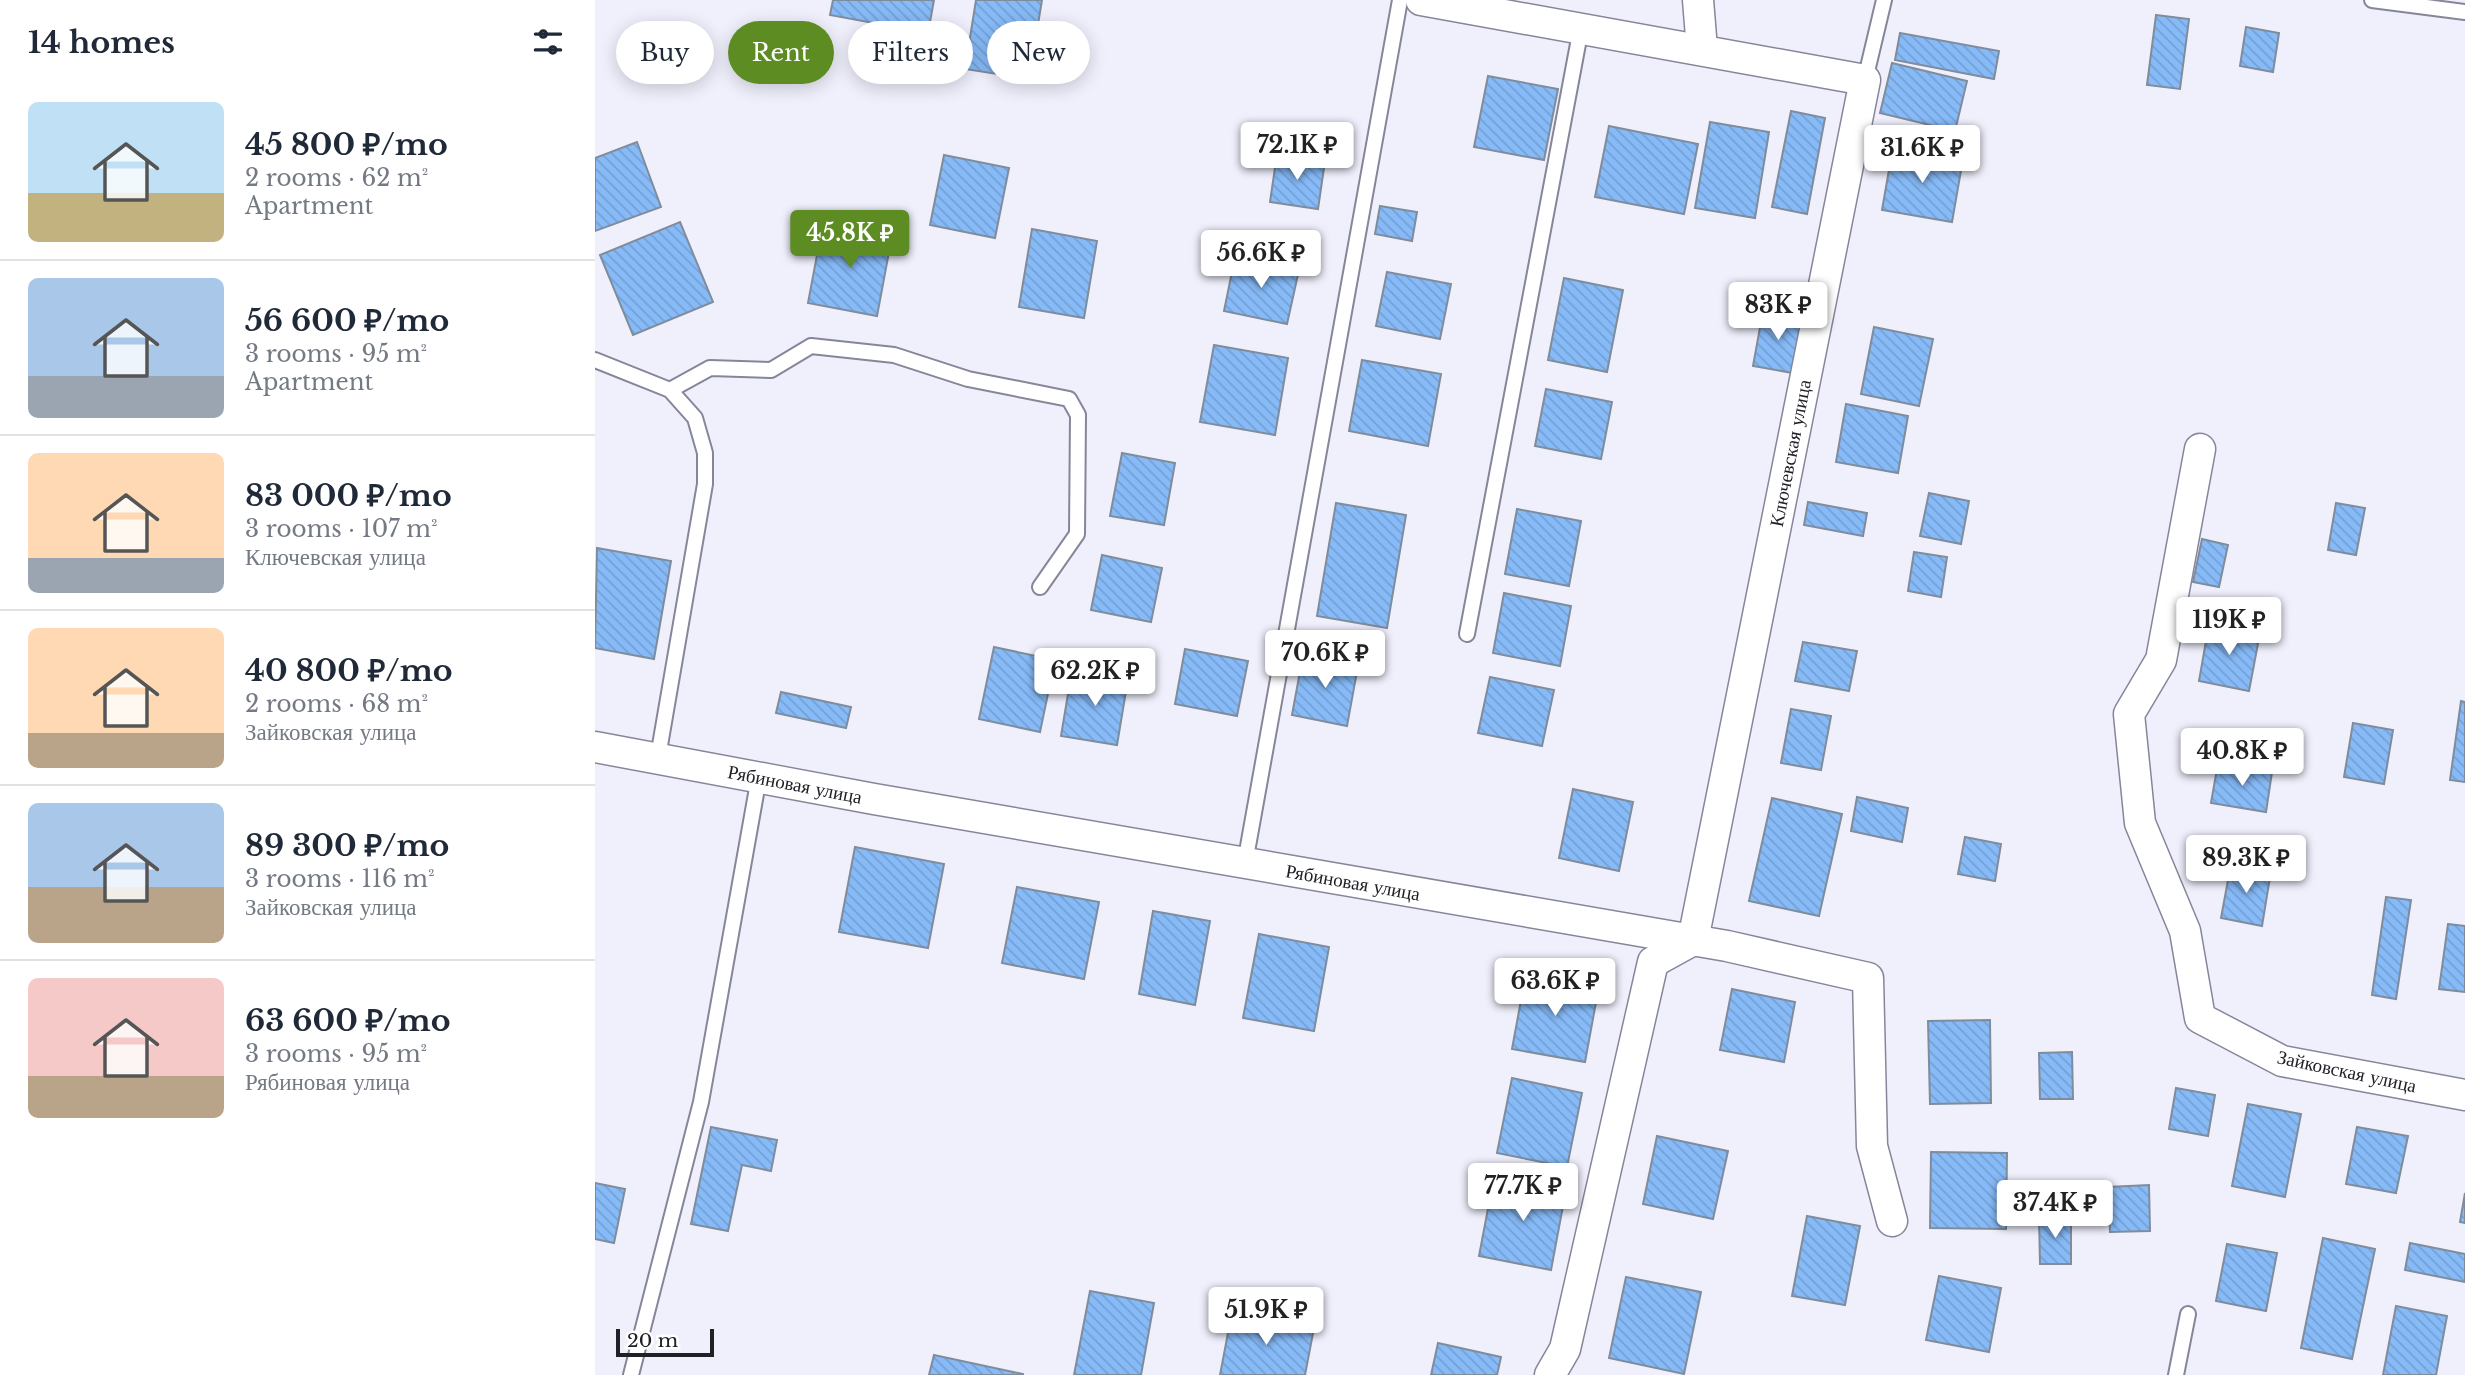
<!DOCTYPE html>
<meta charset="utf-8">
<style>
:root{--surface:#fff;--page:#f6f6f7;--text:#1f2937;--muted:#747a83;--line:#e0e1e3;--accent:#5c8c22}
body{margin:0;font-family:"Libre Baskerville",serif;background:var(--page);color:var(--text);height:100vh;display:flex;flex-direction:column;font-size:26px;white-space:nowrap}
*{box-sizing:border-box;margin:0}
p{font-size:23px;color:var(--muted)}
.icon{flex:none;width:38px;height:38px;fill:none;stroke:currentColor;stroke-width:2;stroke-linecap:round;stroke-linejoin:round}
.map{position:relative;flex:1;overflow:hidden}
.side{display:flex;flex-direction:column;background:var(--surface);width:595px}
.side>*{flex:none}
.guide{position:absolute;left:21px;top:21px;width:665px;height:63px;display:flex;gap:14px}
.scale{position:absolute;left:21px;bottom:18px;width:98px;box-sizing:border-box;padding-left:7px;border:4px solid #202027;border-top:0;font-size:19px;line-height:24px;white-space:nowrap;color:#202027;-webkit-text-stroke:5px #fff;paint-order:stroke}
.price{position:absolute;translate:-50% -60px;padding:0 16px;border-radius:7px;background:#fff;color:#222;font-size:23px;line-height:46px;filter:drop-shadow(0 2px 4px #0008)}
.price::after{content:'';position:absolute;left:50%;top:42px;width:21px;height:16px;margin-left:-10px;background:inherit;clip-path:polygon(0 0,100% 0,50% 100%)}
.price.active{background:var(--accent);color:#fff}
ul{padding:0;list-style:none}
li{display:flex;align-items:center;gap:21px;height:175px;padding:0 28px}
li+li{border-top:2px solid var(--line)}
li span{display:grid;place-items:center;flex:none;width:196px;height:140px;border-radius:10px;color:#555}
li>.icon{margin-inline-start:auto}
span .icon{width:84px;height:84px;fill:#fffc;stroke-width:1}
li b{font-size:30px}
h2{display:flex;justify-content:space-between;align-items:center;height:84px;padding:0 28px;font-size:30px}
.chip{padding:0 24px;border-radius:32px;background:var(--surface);box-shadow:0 4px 18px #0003;font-size:24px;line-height:63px}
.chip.active{background:var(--accent);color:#fff}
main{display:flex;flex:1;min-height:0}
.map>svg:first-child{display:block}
.building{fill:url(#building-back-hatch);stroke:#7f8c9c;stroke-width:2}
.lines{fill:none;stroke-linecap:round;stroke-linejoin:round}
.service-casing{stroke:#858699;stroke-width:18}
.minor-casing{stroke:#858699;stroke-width:33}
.service{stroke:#fff;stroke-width:14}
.minor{stroke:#fff;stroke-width:30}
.labels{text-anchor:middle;stroke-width:5;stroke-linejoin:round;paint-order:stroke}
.street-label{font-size:19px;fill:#202027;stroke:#fff}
</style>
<main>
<section class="side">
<h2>14 homes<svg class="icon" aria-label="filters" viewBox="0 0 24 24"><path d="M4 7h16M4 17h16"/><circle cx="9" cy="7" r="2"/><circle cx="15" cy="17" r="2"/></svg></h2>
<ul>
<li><span style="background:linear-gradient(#bfe0f5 65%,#c2b280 0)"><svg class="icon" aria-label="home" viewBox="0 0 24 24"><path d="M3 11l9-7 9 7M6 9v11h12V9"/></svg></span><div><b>45 800 ₽/mo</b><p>2 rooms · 62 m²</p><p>Apartment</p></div></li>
<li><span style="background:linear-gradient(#a9c7e8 70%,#9aa5b1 0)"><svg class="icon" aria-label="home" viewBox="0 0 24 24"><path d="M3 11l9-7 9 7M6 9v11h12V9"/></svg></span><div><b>56 600 ₽/mo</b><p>3 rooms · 95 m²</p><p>Apartment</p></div></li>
<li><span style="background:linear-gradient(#ffd9b3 75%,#9aa5b1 0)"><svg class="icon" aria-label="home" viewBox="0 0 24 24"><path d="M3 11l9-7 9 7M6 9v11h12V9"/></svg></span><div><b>83 000 ₽/mo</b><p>3 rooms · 107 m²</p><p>Ключевская улица</p></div></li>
<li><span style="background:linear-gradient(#ffd9b3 75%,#b9a48a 0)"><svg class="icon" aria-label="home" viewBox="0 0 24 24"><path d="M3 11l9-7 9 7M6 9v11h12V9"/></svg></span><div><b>40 800 ₽/mo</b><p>2 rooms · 68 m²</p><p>Зайковская улица</p></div></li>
<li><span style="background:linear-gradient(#a9c7e8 60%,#b9a48a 0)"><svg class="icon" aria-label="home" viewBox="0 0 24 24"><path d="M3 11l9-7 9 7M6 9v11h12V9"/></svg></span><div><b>89 300 ₽/mo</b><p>3 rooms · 116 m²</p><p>Зайковская улица</p></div></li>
<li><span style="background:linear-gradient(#f6c9c9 70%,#b9a48a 0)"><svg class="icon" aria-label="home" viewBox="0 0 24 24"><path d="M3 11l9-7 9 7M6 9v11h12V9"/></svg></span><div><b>63 600 ₽/mo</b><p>3 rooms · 95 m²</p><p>Рябиновая улица</p></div></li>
</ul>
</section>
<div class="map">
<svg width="1870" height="1375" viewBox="0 0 1870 1375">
<defs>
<pattern id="building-back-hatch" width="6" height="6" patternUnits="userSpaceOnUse" patternTransform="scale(1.75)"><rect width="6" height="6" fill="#87bbf8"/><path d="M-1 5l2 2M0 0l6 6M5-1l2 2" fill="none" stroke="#74a0d5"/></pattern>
</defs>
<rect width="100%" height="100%" fill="#f0f0fd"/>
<path class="building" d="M 238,0 L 339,0 L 333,33 L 235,15 Z
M 381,0 L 447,0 L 434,79 L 370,69 Z
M 1561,15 L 1594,19 L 1585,89 L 1552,85 Z
M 1651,27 L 1684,33 L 1678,72 L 1645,66 Z
M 1305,33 L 1404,51 L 1399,79 L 1300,60 Z
M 1297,63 L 1372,81 L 1360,131 L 1285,113 Z
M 893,76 L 963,89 L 949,160 L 879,147 Z
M 1196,111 L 1230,118 L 1212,214 L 1177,207 Z
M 1115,122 L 1174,132 L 1160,218 L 1100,208 Z
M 1014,126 L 1103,144 L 1089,214 L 1000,197 Z
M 42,142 L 66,207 L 0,231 L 0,158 Z
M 1298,147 L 1368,159 L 1357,222 L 1287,210 Z
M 682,154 L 730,161 L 723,209 L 675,202 Z
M 349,155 L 414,168 L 400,238 L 335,225 Z
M 785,206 L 822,212 L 817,241 L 780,234 Z
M 85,222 L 118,302 L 38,335 L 5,255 Z
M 228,223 L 297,236 L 282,316 L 213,303 Z
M 437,229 L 502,241 L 489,318 L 424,307 Z
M 640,257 L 704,270 L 692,324 L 629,311 Z
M 792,272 L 856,284 L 845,339 L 781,326 Z
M 969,278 L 1028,290 L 1012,372 L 953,360 Z
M 1168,311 L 1208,319 L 1198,373 L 1158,366 Z
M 1279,327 L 1338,339 L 1324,406 L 1266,394 Z
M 619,345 L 693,358 L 680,435 L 605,422 Z
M 767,360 L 846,374 L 833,446 L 754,431 Z
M 951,389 L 1017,402 L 1006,459 L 940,446 Z
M 1251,404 L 1313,416 L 1303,473 L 1241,462 Z
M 527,453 L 580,463 L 569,525 L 515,516 Z
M 1334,493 L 1374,501 L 1366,544 L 1325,536 Z
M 1213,502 L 1272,513 L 1268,536 L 1209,525 Z
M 741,503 L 811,515 L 792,628 L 722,616 Z
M 1741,503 L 1770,508 L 1761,555 L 1733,550 Z
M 922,509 L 986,521 L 974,586 L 910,574 Z
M 1607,539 L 1633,545 L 1624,587 L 1598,582 Z
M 2,548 L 76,561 L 59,659 L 0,648 Z
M 1319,552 L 1352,557 L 1346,597 L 1313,591 Z
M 507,555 L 567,568 L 556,622 L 496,610 Z
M 909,593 L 976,606 L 965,666 L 898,653 Z
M 1614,624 L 1665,633 L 1654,691 L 1604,681 Z
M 1208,642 L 1262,651 L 1254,691 L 1200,681 Z
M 399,647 L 460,660 L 445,732 L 384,719 Z
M 590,649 L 653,661 L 642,716 L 580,704 Z
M 708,655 L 763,666 L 752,726 L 697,715 Z
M 477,670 L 533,679 L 522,745 L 466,736 Z
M 895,677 L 959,690 L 947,746 L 883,733 Z
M 186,692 L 256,707 L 251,728 L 181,713 Z
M 1866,701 L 1870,702 L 1870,782 L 1855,780 Z
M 1196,709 L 1236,716 L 1226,770 L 1186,763 Z
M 1758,723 L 1798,730 L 1789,784 L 1749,777 Z
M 1623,763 L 1677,772 L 1671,812 L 1616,803 Z
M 978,789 L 1038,802 L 1024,871 L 964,858 Z
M 1262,797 L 1313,808 L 1307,842 L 1256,831 Z
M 1177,798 L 1247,814 L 1224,916 L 1154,901 Z
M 1370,837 L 1406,844 L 1400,881 L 1363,874 Z
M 260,847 L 349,864 L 333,948 L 244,932 Z
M 1636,864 L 1676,871 L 1667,926 L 1626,918 Z
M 422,887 L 504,902 L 489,979 L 407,963 Z
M 1791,897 L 1816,900 L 1801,999 L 1777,995 Z
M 558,911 L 615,921 L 600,1005 L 544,994 Z
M 1853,924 L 1870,926 L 1870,992 L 1844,989 Z
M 664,934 L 734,947 L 719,1031 L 648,1018 Z
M 931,973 L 1004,986 L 990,1062 L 917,1049 Z
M 1137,989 L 1200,1002 L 1189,1062 L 1125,1050 Z
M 1395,1020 L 1396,1103 L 1335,1104 L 1333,1021 Z
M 1477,1052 L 1478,1099 L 1445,1099 L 1444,1053 Z
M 917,1078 L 987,1093 L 972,1167 L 902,1153 Z
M 1581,1088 L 1620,1095 L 1613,1136 L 1574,1129 Z
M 1653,1104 L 1706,1114 L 1690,1197 L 1637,1186 Z
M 116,1127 L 182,1140 L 176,1171 L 147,1165 L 133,1231 L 96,1224 Z
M 1762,1127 L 1813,1136 L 1801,1193 L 1751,1184 Z
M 1062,1136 L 1133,1151 L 1118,1219 L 1048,1204 Z
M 1336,1152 L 1412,1153 L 1411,1229 L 1335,1228 Z
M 899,1177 L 971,1190 L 956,1270 L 884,1256 Z
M 0,1183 L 30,1189 L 19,1243 L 0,1239 Z
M 1554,1185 L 1555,1231 L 1515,1232 L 1513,1187 Z
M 1870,1193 L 1870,1223 L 1865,1222 Z
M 1212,1216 L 1265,1226 L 1250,1305 L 1197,1296 Z
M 1444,1216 L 1476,1216 L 1476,1264 L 1445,1264 Z
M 1728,1238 L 1780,1249 L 1757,1359 L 1706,1348 Z
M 1815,1243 L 1870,1254 L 1870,1282 L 1810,1270 Z
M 1632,1244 L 1682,1253 L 1671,1311 L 1621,1301 Z
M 1344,1276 L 1406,1288 L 1394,1352 L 1331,1340 Z
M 1031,1277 L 1106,1292 L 1089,1374 L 1014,1358 Z
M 495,1291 L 559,1303 L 546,1375 L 479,1375 Z
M 1801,1306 L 1852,1316 L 1841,1375 L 1788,1375 Z
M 637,1312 L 719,1328 L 710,1375 L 625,1375 Z
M 843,1343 L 906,1357 L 902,1375 L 836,1375 Z
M 339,1355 L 428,1374 L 428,1375 L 334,1375 Z"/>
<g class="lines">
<defs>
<path id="service" d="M 1777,0 L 1870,12
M 1270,80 L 1289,0
M 0,360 L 75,390 L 100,418 L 110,453 L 110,484 L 63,757
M 75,390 L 115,368 L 176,370 L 216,346 L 299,355 L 373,379 L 474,399 L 483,415 L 482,534 L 445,587
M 872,634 L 986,28
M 650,863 L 805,0
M 36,1375 L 106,1102 L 164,777
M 1581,1375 L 1593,1314"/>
<path id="minor" d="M 826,0 L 1270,80 L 1098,940 L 1058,962 L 970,1349 L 955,1375
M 1103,0 L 1107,49
M 1605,449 L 1566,660 L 1534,714 L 1545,823 L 1590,931 L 1605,1018 L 1687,1061 L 1870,1095
M 0,747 L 279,799 L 1132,946 L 1273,978 L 1277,1146 L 1297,1221"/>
</defs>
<use href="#service" class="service-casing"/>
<use href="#minor" class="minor-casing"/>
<use href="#service" class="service"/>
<use href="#minor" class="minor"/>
</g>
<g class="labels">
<g class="street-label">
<text transform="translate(1195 453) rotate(-79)" y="7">Ключевская улица</text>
<text transform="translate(200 784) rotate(11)" y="7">Рябиновая улица</text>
<text transform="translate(758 882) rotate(10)" y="7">Рябиновая улица</text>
<text transform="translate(1752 1071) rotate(12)" y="7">Зайковская улица</text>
</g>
</g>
</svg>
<div class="scale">20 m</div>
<b class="price" style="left:702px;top:182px">72.1K ₽</b>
<b class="price" style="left:1327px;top:185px">31.6K ₽</b>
<b class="price active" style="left:255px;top:270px">45.8K ₽</b>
<b class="price" style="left:666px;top:290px">56.6K ₽</b>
<b class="price" style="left:1183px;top:342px">83K ₽</b>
<b class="price" style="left:1634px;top:657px">119K ₽</b>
<b class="price" style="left:730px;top:690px">70.6K ₽</b>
<b class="price" style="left:500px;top:708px">62.2K ₽</b>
<b class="price" style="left:1647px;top:788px">40.8K ₽</b>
<b class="price" style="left:1651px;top:895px">89.3K ₽</b>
<b class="price" style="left:960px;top:1018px">63.6K ₽</b>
<b class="price" style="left:928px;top:1223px">77.7K ₽</b>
<b class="price" style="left:1460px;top:1240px">37.4K ₽</b>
<b class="price" style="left:671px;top:1347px">51.9K ₽</b>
<div class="guide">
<a class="chip">Buy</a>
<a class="chip active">Rent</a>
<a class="chip">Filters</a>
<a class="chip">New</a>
</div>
</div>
</main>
